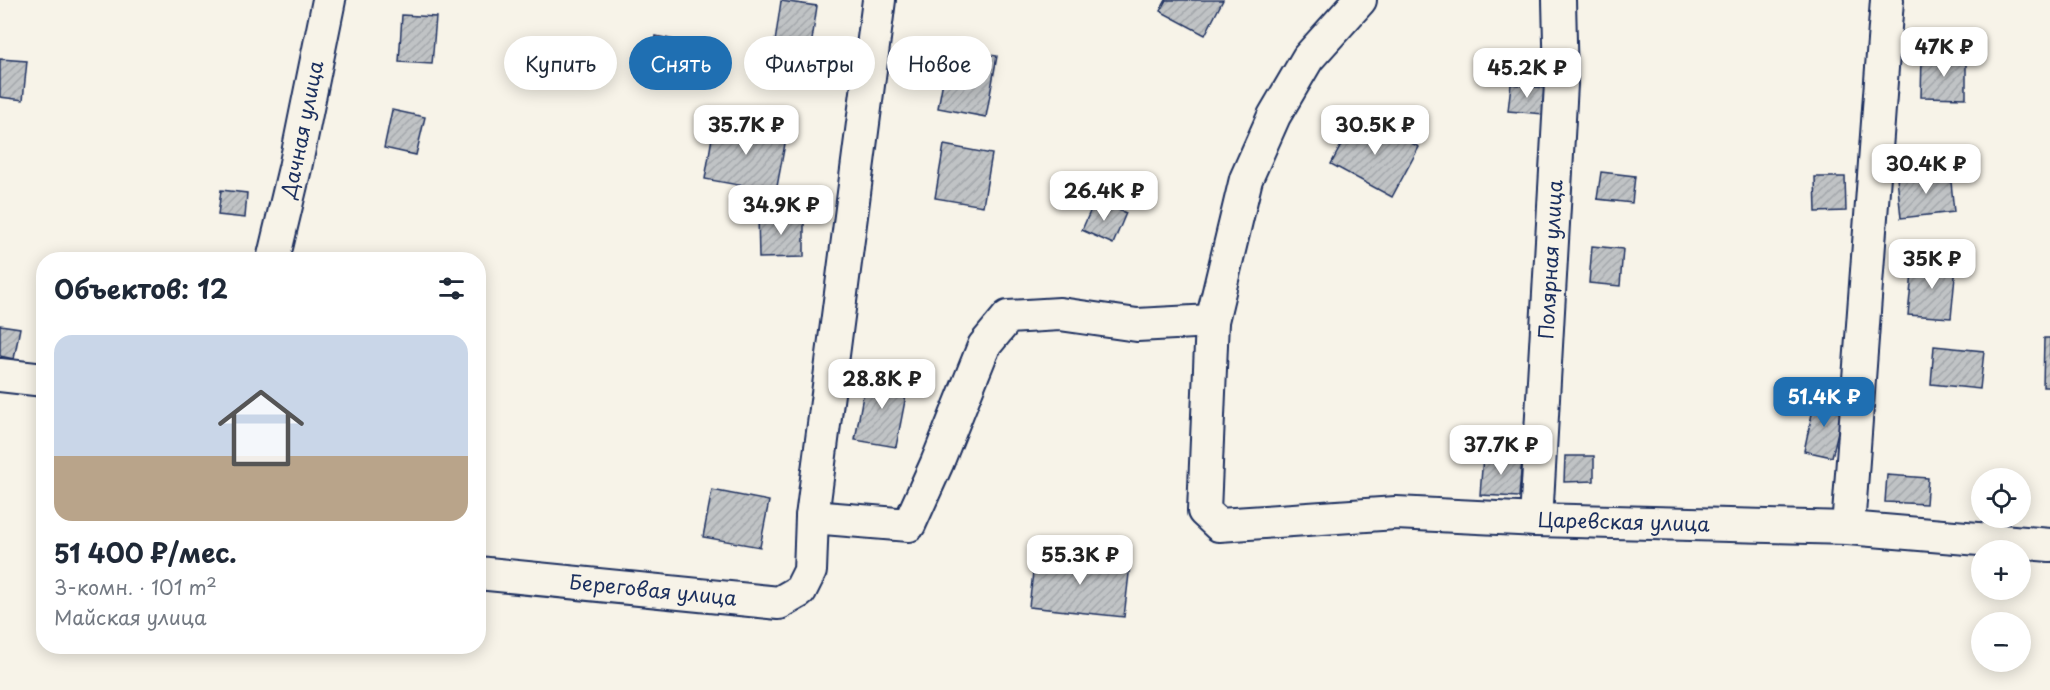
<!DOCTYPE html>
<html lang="ru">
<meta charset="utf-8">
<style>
:root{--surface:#fff;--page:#f2f2f3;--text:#1f2937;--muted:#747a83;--accent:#1f6fb2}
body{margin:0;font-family:"Playpen Sans",sans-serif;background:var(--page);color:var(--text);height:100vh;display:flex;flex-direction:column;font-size:22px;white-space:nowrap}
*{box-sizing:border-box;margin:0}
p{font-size:20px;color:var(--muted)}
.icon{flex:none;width:33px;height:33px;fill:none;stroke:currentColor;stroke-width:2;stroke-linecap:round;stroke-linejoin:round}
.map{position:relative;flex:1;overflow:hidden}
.side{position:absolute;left:36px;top:252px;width:450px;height:402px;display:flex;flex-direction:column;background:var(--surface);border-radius:24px;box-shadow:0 3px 15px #0003}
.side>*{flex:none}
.banner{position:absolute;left:504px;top:36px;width:570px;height:54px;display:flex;gap:12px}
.fabs{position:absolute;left:1971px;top:468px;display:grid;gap:12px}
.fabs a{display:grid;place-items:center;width:60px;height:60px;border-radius:50%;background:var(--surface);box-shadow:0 3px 15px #0003;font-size:30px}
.price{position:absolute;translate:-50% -51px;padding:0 14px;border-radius:12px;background:#fff;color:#222;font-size:20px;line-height:39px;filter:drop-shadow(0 2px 3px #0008)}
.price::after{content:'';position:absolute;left:50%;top:36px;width:18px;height:14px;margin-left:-9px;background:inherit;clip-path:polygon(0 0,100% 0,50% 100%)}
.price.selected{background:var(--accent);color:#fff}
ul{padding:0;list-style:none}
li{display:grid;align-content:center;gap:12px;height:318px;padding:0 18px}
li span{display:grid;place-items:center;height:186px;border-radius:18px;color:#555}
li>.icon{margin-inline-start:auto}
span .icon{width:108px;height:108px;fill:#fffc;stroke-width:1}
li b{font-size:26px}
h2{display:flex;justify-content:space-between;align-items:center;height:72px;padding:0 18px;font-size:26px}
.tag{padding:0 21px;border-radius:27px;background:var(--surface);box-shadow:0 3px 15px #0003;font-size:21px;line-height:54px}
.tag.selected{background:var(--accent);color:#fff}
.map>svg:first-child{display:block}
.building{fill:url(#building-hatch);stroke:#1b2f5e;stroke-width:1.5}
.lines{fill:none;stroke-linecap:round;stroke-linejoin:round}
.minor-casing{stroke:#1b2f5e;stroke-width:36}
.minor{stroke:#f7f3e8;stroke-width:32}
.labels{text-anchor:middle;stroke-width:4.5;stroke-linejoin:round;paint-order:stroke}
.street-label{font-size:20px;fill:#1b2f5e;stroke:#f7f3e8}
</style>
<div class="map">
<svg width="2050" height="690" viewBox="0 0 2050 690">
<defs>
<pattern id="building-hatch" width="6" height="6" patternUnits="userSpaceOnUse" patternTransform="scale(1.5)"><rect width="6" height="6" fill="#c0c3c5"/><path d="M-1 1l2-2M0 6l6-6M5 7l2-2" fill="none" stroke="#a4a8ac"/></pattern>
</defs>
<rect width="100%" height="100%" fill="#f7f3e8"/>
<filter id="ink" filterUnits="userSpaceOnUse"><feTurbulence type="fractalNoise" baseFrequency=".0167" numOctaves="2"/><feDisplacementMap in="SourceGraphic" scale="12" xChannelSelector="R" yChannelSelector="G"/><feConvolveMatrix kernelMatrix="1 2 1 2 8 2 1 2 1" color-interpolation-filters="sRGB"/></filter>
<g filter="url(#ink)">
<path class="building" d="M 1166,0 L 1223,0 L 1205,35 L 1160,11 Z
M 781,1 L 817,6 L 811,47 L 775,42 Z
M 402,15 L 436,17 L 432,64 L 399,62 Z
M 656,36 L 718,49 L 712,79 L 650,66 Z
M 949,48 L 997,56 L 986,117 L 938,108 Z
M 1922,57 L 1966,58 L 1966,98 L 1921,97 Z
M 0,59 L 27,61 L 23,100 L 0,97 Z
M 1511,84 L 1546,88 L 1544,114 L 1508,111 Z
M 392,110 L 425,117 L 416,155 L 384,148 Z
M 1358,114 L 1419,147 L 1392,197 L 1331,164 Z
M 715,120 L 787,133 L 776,192 L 705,179 Z
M 944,145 L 992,154 L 983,206 L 935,198 Z
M 1601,172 L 1635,176 L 1632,203 L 1597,199 Z
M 1950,172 L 1954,212 L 1901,218 L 1897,178 Z
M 1815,177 L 1845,177 L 1846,211 L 1816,212 Z
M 221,190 L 247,193 L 245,218 L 218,215 Z
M 1095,200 L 1126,213 L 1113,244 L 1082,230 Z
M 804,214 L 804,257 L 759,258 L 758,215 Z
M 1592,246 L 1623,249 L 1620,286 L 1589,283 Z
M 1913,262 L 1956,266 L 1951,318 L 1908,315 Z
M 0,325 L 20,328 L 14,359 L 0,356 Z
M 2044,338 L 2050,338 L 2050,387 L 2043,387 Z
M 1934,346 L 1984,351 L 1980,389 L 1931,384 Z
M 867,373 L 909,380 L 896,447 L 855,440 Z
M 1815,400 L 1844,406 L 1832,457 L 1804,451 Z
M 1483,456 L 1522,458 L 1519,497 L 1480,495 Z
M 1565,456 L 1594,456 L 1594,481 L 1564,482 Z
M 1887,475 L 1928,478 L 1926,504 L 1885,502 Z
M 712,490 L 769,501 L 760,547 L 703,537 Z
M 1035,555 L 1130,565 L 1124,617 L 1029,607 Z"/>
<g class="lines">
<defs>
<g id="minor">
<path id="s1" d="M 1360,0 L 1308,58 L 1274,116 L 1246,179 L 1212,321 L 1204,511 L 1219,525 L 1396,513 L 1536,520 L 1848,528 L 2050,545"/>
<path id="s2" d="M 273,260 L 295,168 L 329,0"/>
<path d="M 0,375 L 44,380"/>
<path d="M 812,517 L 909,525 L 937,463 L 984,346 L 1008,317 L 1060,314 L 1137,325 L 1212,321"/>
<path id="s3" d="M 1536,520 L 1561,84 L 1559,0"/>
<path d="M 1848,528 L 1887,0"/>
<path id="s4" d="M 478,573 L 779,603 L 800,591 L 810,571 L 812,517 L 879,0"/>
</g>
</defs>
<use href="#minor" class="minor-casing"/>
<use href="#minor" class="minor"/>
</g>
</g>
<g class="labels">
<g class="street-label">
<text dy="7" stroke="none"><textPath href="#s2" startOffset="134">Дачная улица</textPath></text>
<text dy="7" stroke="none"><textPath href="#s3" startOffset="261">Полярная улица</textPath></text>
<text dy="7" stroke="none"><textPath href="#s1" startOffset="976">Царевская улица</textPath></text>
<text dy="7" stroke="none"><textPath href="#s4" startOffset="176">Береговая улица</textPath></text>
</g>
</g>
</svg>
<div class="fabs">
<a><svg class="icon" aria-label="locate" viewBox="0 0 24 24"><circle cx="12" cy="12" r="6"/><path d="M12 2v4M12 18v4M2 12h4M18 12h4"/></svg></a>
<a>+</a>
<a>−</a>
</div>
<b class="price" style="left:1944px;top:78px">47K ₽</b>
<b class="price" style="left:1527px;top:99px">45.2K ₽</b>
<b class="price" style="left:746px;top:156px">35.7K ₽</b>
<b class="price" style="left:1375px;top:156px">30.5K ₽</b>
<b class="price" style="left:1926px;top:195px">30.4K ₽</b>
<b class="price" style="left:1104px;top:222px">26.4K ₽</b>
<b class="price" style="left:781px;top:236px">34.9K ₽</b>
<b class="price" style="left:1932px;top:290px">35K ₽</b>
<b class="price" style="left:882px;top:410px">28.8K ₽</b>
<b class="price selected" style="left:1824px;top:428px">51.4K ₽</b>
<b class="price" style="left:1501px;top:476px">37.7K ₽</b>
<b class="price" style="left:1080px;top:586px">55.3K ₽</b>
<div class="banner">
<a class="tag">Купить</a>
<a class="tag selected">Снять</a>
<a class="tag">Фильтры</a>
<a class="tag">Новое</a>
</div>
<section class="side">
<h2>Объектов: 12<svg class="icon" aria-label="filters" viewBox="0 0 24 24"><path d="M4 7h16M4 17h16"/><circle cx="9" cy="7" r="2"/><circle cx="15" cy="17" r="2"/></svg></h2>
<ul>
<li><span style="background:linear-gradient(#c9d6e8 65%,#b9a48a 0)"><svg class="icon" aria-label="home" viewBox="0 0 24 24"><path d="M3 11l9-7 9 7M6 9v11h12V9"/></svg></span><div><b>51 400 ₽/мес.</b><p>3-комн. · 101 m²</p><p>Майская улица</p></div></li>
</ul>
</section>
</div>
